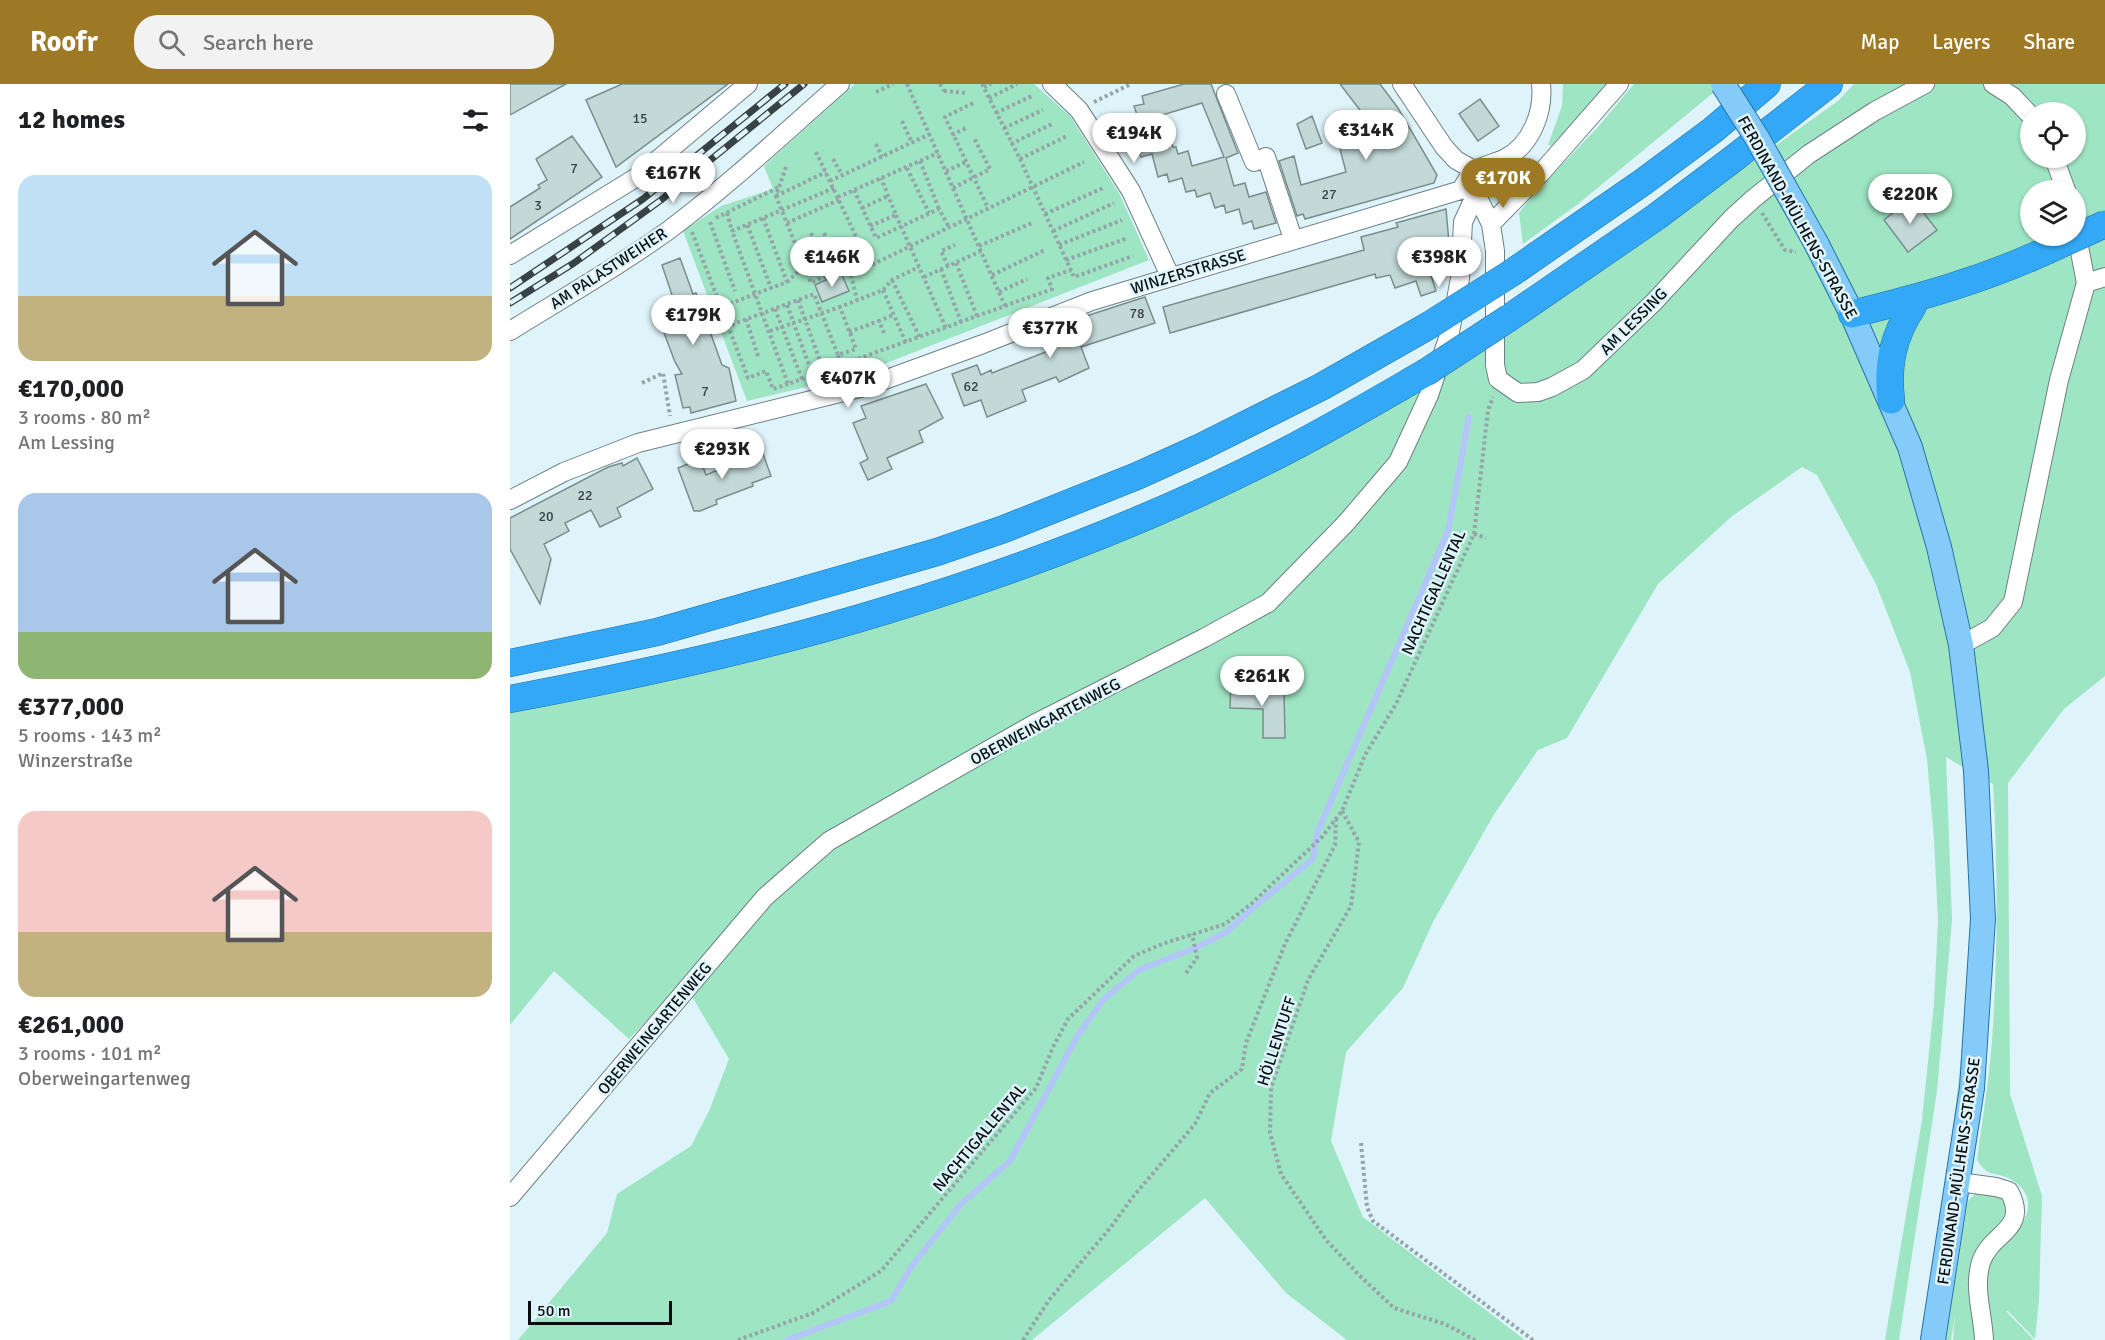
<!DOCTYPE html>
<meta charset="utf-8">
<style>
:root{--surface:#fff;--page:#f2f2f2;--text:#202124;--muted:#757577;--accent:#9e7925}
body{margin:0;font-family:Signika,sans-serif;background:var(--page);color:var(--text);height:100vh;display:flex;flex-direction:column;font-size:22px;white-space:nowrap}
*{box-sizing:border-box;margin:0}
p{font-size:20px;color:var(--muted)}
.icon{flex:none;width:33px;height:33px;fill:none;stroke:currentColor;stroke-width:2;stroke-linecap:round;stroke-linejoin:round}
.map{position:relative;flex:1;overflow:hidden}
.side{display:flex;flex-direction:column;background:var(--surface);width:510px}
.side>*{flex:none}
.controls{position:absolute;left:1510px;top:18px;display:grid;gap:12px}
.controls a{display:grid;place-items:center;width:66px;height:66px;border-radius:50%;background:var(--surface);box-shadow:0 2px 4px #0004;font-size:30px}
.scale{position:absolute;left:18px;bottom:15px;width:144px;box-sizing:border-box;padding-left:6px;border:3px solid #070e10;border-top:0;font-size:16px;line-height:21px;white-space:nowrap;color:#070e10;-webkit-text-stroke:4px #dff4fa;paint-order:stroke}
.price{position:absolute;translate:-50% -51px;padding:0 14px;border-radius:21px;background:#fff;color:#222;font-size:20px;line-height:39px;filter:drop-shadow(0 2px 3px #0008)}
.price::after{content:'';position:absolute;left:50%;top:36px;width:18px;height:14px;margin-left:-9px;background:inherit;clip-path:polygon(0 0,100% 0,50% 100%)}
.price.selected{background:var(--accent);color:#fff}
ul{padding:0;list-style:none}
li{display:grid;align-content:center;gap:12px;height:318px;padding:0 18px}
li span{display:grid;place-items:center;height:186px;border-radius:18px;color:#555}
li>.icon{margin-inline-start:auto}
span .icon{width:108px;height:108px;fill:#fffc;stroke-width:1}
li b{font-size:26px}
h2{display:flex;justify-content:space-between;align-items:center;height:72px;padding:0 18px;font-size:26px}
header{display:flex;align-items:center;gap:36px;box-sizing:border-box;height:84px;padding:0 30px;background:var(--accent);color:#fff}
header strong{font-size:28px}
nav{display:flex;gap:33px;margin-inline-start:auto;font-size:21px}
.search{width:420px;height:54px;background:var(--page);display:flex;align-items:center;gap:15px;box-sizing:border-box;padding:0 21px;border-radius:24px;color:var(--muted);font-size:22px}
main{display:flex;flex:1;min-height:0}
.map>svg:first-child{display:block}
.green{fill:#9ee5c3;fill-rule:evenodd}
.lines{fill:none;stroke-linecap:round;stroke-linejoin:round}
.stream{stroke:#b4c5f9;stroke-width:6}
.building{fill:#c3d9d7;stroke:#798e8c;stroke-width:1.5;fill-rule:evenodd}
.minor-casing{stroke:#6d8086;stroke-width:20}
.major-casing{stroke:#2372a6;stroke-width:26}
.highway-casing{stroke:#2372a6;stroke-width:28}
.path{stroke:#94a4a8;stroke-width:4;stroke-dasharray:3 3;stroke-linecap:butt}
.minor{stroke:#fff;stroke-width:18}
.major{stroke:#84cbfa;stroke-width:24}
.highway{stroke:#32a8f6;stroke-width:27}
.rail-casing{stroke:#384245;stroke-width:7}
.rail{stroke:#dff4fa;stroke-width:4.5;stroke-dasharray:14;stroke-linecap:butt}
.major-bridge-casing{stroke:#2372a6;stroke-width:26;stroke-linecap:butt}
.highway-bridge-casing{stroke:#2372a6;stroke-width:28;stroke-linecap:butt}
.major-bridge{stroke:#84cbfa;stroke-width:24}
.highway-bridge{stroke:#32a8f6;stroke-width:27}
.labels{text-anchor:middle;stroke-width:5;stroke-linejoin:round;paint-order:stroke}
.number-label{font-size:14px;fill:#364142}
.street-label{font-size:16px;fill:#070e10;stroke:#dff4fa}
</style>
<header>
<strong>Roofr</strong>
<div class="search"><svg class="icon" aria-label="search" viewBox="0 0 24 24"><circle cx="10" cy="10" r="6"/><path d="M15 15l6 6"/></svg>Search here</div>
<nav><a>Map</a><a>Layers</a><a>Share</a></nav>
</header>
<main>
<section class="side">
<h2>12 homes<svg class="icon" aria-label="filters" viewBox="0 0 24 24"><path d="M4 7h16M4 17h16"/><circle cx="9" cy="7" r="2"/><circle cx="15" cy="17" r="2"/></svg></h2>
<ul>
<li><span style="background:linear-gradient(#bfe0f5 65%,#c2b280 0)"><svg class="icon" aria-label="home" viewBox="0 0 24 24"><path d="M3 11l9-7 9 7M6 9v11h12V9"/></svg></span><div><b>€170,000</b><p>3 rooms · 80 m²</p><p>Am Lessing</p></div></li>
<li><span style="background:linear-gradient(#a9c7e8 75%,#8fb573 0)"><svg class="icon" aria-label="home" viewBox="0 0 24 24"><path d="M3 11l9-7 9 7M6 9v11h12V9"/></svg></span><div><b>€377,000</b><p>5 rooms · 143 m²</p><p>Winzerstraße</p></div></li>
<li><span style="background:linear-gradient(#f6c9c9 65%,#c2b280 0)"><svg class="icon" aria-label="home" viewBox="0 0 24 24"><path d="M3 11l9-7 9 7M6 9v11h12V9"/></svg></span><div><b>€261,000</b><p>3 rooms · 101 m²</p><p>Oberweingartenweg</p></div></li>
</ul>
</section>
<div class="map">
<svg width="1595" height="1256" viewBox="0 0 1595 1256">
<rect width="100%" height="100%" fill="#dff4fa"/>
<path class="green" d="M 345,0 L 524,0 L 560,32 L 609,109 L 639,176 L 346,291 L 237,317 L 173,147 L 211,122 L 263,105 L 254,82 Z
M 1053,0 L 1098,0 L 1042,62 L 1038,61 L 1052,22 Z
M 1124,0 L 1214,0 L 1068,120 L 1013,160 L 1009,129 L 1023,111 L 1087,44 Z
M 1344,0 L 1595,0 L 1595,592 L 1554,625 L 1498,699 L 1500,1010 L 1532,1112 L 1529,1216 L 1525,1255 L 1498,1227 L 1496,1227 L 1524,1256 L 1443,1256 L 1445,1232 L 1441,1256 L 1436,1256 L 1458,1117 L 1466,1109 L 1494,1112 L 1497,1130 L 1466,1165 L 1463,1189 L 1474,1188 C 1477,1182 1480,1176 1483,1171 C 1497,1153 1524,1139 1517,1113 C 1514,1106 1509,1100 1502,1096 C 1485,1086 1480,1096 1467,1076 C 1472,1037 1479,997 1482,957 C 1488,871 1488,786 1483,700 L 1457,685 L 1463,828 L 1449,1026 L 1413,1256 L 1410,1256 C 1432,1120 1456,984 1460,846 C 1461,792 1457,737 1453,683 L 1436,673 L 1442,836 L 1427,1007 L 1389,1256 L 1375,1256 L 1412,1036 L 1424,919 L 1428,837 L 1424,755 L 1417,675 L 1400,588 L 1366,500 L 1307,391 L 1292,383 L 1221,433 L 1148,500 L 1057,654 L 1028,666 L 983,732 L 923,838 L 893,904 L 836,968 L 821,1057 L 853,1133 L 1015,1256 L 837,1256 L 776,1209 L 695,1114 L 522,1256 L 8,1256 L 97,1149 L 107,1110 L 181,1062 L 199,1027 L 219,975 L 174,899 L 119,955 L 44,887 L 0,941 L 0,626 L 349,545 L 914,305 L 998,252 L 1328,17 ZM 1521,28 L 1566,28 L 1566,74 L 1521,74 ZM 1521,106 L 1566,106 L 1566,152 L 1521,152 Z"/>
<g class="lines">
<path class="stream" d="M 277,1256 L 381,1217 L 401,1183 L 451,1120 L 500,1077 L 568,951 L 593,916 L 629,886 L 685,864 L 715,849 L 744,823 L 803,775 L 807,749 L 938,447 L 959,333"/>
</g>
<path class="building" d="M 0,0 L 56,0 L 0,31 Z
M 112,0 L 218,0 L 106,83 L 76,16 Z
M 674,0 L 701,0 L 728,69 L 716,74 L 724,102 L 735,99 L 739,113 L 756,108 L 766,139 L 744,145 L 742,137 L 733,140 L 729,125 L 716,129 L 714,121 L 705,124 L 700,109 L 687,113 L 685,106 L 676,108 L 672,94 L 659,98 L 657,90 L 648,93 L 642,70 L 631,73 L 621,40 L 629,37 L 624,22 L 634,20 L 632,12 ZM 692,19 L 714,73 L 682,82 L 678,67 L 668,70 L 666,63 L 663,63 L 652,31 Z
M 830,0 L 870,0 L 888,24 L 927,91 L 924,99 L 795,135 L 793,130 L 787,132 L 769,77 L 784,72 L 791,101 L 836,88 L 830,65 L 866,47 Z
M 970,15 L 989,42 L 968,57 L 949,30 Z
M 802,32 L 812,59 L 796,65 L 787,40 Z
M 62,52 L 92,93 L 0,155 L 0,123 L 30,104 L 28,101 L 37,96 L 26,75 Z
M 1402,114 L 1427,146 L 1398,168 L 1374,136 Z
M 936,125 L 940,170 L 927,173 L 930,182 L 919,185 L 926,207 L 911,212 L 906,197 L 885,204 L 880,191 L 866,194 L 865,190 L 660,249 L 653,223 L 854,166 L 851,153 L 888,143 L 886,139 Z
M 170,174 L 183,210 L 186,209 L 212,281 L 219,284 L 226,317 L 181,329 L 180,323 L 173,324 L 165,291 L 172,290 L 165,278 L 145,225 L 164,217 L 152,181 Z
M 331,189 L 339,207 L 312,218 L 305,201 Z
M 635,213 L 645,239 L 571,263 L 579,284 L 549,298 L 546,293 L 512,306 L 516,317 L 477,333 L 471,316 L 454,322 L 442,290 L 467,281 L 471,291 L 481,286 L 482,289 L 538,267 L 535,259 L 573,243 L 570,234 Z
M 416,300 L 433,334 L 409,347 L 413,358 L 377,374 L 382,385 L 358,396 L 350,379 L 358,375 L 343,339 L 356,334 L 351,322 Z
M 252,367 L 261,392 L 242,399 L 243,402 L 206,416 L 207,420 L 190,427 L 184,427 L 168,384 L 190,375 L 196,391 Z
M 127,374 L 143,405 L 107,424 L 111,433 L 90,443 L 81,426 L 55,439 L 59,447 L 34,460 L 41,475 L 30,520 L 0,465 L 0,434 L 98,383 L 112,379 L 113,382 Z
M 721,596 L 738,597 L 738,607 L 774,606 L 775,654 L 753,654 L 753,625 L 720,624 Z"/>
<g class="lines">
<defs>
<path id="minor" d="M 542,0 L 569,26 L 621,107 L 660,192
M 892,0 L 934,63 L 946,76 L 964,86
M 1483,0 L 1502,12 L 1521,32
M 716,10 L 744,78 L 756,73 L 783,155
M 1544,74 L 1556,106
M 965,103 L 966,110 L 981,140 L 985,167 L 985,281 L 988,295 L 1008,309 L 1028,308 L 1042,303 L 1073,286 L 1144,218 L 1221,135 L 1243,115 L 1299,70 L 1365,27 L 1415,0
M 981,140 L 1031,89 L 1109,0
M 0,171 L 127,93 L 238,0
M 1576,199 L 1595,193
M 0,247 C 53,214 108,183 159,146 C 219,101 274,49 330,0
M 0,416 L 54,388 L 128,359 L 358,302 L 473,260 L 582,217 L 951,106 C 955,100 959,91 964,87 C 968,83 988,78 994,75 C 1021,62 1034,28 1031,0
M 1451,561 L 1482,544 L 1503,518 L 1549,296 L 1576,199 L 1566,147
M 1449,1098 L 1486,1103 L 1499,1107 C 1520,1146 1481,1148 1471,1178 C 1463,1204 1473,1230 1474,1256
M 0,1113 L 255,813 L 319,757 L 524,640 L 694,554 L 758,519 L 836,439 L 888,378 L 919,311 L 940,248 L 950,194 L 953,138 L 966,110"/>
<path id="major" d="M 1306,159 L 1342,230 L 1400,363 L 1429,463 L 1451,561 L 1466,687 L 1473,835 L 1462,1004 L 1423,1256"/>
<path id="highway" d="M 1003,188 L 1133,98 L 1203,46 L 1257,0
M 1342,230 C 1411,213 1470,197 1536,167
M 999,234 L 1146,133 L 1223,75 L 1319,0
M 1381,316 C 1377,280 1383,252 1403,222
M 0,579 L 147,548 L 427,468 L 494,445 L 627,392 L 691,363 L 811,303 L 918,242
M 0,615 C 127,591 253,564 377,526 C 513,485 648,433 774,368 C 822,343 868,316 915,289"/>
</defs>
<use href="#minor" class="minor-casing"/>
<use href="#major" class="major-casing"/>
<use href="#highway" class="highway-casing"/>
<path class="path" d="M 397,0 L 495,222
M 430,0 L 434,7
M 472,0 L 510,75 L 564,193 L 623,172
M 474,3 L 481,0
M 434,7 L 458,9
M 366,8 L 383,0
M 479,14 L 507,0
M 584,18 L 621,0
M 463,19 L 435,33 L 478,124
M 486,29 L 524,11
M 392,37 L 402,59
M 494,44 L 533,26
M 442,51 L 458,43
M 366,60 L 372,73
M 501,60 L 542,40
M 306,68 L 360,182
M 323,75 L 332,91
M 510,75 L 557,52
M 410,77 L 429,125
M 276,83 L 266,112 L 301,199 L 330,186 L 341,191 L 574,78
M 397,84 L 419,129
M 436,87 L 456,78
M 320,97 L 420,50
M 324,104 L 222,147 L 278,300 L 542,205 L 538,194 L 561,186
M 443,104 L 480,85 L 464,54
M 344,106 L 366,154 L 429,125 L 439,143
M 266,112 L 316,88
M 328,113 L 428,69
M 352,124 L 378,112
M 217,129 L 222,147
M 1252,129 L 1275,166 L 1286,168
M 535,130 L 593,104
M 386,131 L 436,244
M 206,134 L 269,103
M 253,134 L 277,198 L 261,204
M 200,138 L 225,207
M 277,139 L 329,116
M 360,142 L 386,131 L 371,94
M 543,147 L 604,119
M 182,148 L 211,223
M 301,149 L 313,174
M 314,149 L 324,169
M 549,161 L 612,136
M 469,162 L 522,139
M 556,176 L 618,154
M 446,179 L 467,232
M 438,182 L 431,167 L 445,161
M 431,185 L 451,238
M 341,191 L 347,216
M 482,191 L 535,166
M 414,193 L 471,167
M 382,196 L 410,254
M 277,198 L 294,182 L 348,157
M 373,206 L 396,259
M 489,208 L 517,195
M 288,216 L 314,288
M 277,221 L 303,292
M 265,225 L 292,295
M 236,235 L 249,275
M 218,242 L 211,223 L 261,204 L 237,140
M 260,247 L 330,223
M 339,248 L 369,237
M 374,249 L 369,237 L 383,231
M 328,271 L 332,282
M 132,299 L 153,289 L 160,332
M 278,300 L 263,305 L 256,287 L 238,294 L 218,242 L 304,210 L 328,271 L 346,265 L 330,223 L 373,206 L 382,196 L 409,183
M 964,450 L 976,454
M 832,727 L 849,758 L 841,822 L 798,896 L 761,1004 L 760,1049 L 771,1090 L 816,1156 L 849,1191 L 884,1224 L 935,1240 L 965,1256
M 676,889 L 687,874 L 682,850
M 851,1059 L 857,1123 L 863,1137 L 1023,1256
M 228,1256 L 303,1229 L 371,1187 L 526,1004 L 543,963 L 558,935 L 624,872 L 652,860 L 715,840 L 741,820 L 812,753 L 832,727 L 855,671 L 886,620 L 964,450 L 978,326 L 983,313
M 513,1256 L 539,1216 L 601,1143 L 622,1114 L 685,1040 L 700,1009 L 732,985 L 736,959 L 775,860 L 825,761 L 826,736"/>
<use href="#minor" class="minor"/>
<use href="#major" class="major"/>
<use href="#highway" class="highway"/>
<defs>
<path id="rail" d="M 0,204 L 133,115 L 275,0
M 0,219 L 64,179 L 151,116 L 294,0"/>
</defs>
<use href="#rail" class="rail-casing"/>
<use href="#rail" class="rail"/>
<defs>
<path id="major-bridge" d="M 1213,0 L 1247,54 L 1306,159"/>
<path id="highway-bridge" d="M 1536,167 L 1595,140
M 918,242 L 1003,188
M 915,289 L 999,234"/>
</defs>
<use href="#major-bridge" class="major-bridge-casing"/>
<use href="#highway-bridge" class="highway-bridge-casing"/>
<use href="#major-bridge" class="major-bridge"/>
<use href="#highway-bridge" class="highway-bridge"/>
</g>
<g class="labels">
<g class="number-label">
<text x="130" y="39">15</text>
<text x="64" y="89">7</text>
<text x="819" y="115">27</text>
<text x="28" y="126">3</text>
<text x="627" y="234">78</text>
<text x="461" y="307">62</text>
<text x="195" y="312">7</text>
<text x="75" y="416">22</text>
<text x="36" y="437">20</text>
</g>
<g class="street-label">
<text transform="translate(1288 133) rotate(61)" y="6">FERDINAND-MÜLHENS-STRASSE</text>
<text transform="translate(98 184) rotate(-33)" y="6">AM PALASTWEIHER</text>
<text transform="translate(678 187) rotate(-17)" y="6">WINZERSTRASSE</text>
<text transform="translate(1123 237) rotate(-45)" y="6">AM LESSING</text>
<text transform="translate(923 508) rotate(-66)" y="6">NACHTIGALLENTAL</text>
<text transform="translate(535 637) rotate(-28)" y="6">OBERWEINGARTENWEG</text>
<text transform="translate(144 944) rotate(-50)" y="6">OBERWEINGARTENWEG</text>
<text transform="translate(766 957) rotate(-72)" y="6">HÖLLENTUFF</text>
<text transform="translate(469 1053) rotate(-50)" y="6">NACHTIGALLENTAL</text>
<text transform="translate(1448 1087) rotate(-82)" y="6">FERDINAND-MÜLHENS-STRASSE</text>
</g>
</g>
</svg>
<div class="controls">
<a><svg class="icon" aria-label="locate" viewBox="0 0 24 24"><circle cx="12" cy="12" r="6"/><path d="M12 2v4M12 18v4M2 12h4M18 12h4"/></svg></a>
<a><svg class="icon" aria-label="layers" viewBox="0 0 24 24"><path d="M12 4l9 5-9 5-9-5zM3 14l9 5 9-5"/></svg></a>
</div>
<div class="scale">50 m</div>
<b class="price" style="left:856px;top:77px">€314K</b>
<b class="price" style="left:624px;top:80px">€194K</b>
<b class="price" style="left:163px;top:120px">€167K</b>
<b class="price selected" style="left:993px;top:125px">€170K</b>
<b class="price" style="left:1400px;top:141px">€220K</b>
<b class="price" style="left:322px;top:204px">€146K</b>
<b class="price" style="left:929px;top:204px">€398K</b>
<b class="price" style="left:183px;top:262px">€179K</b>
<b class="price" style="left:540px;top:275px">€377K</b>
<b class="price" style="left:338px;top:325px">€407K</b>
<b class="price" style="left:212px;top:396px">€293K</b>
<b class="price" style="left:752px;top:623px">€261K</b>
</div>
</main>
